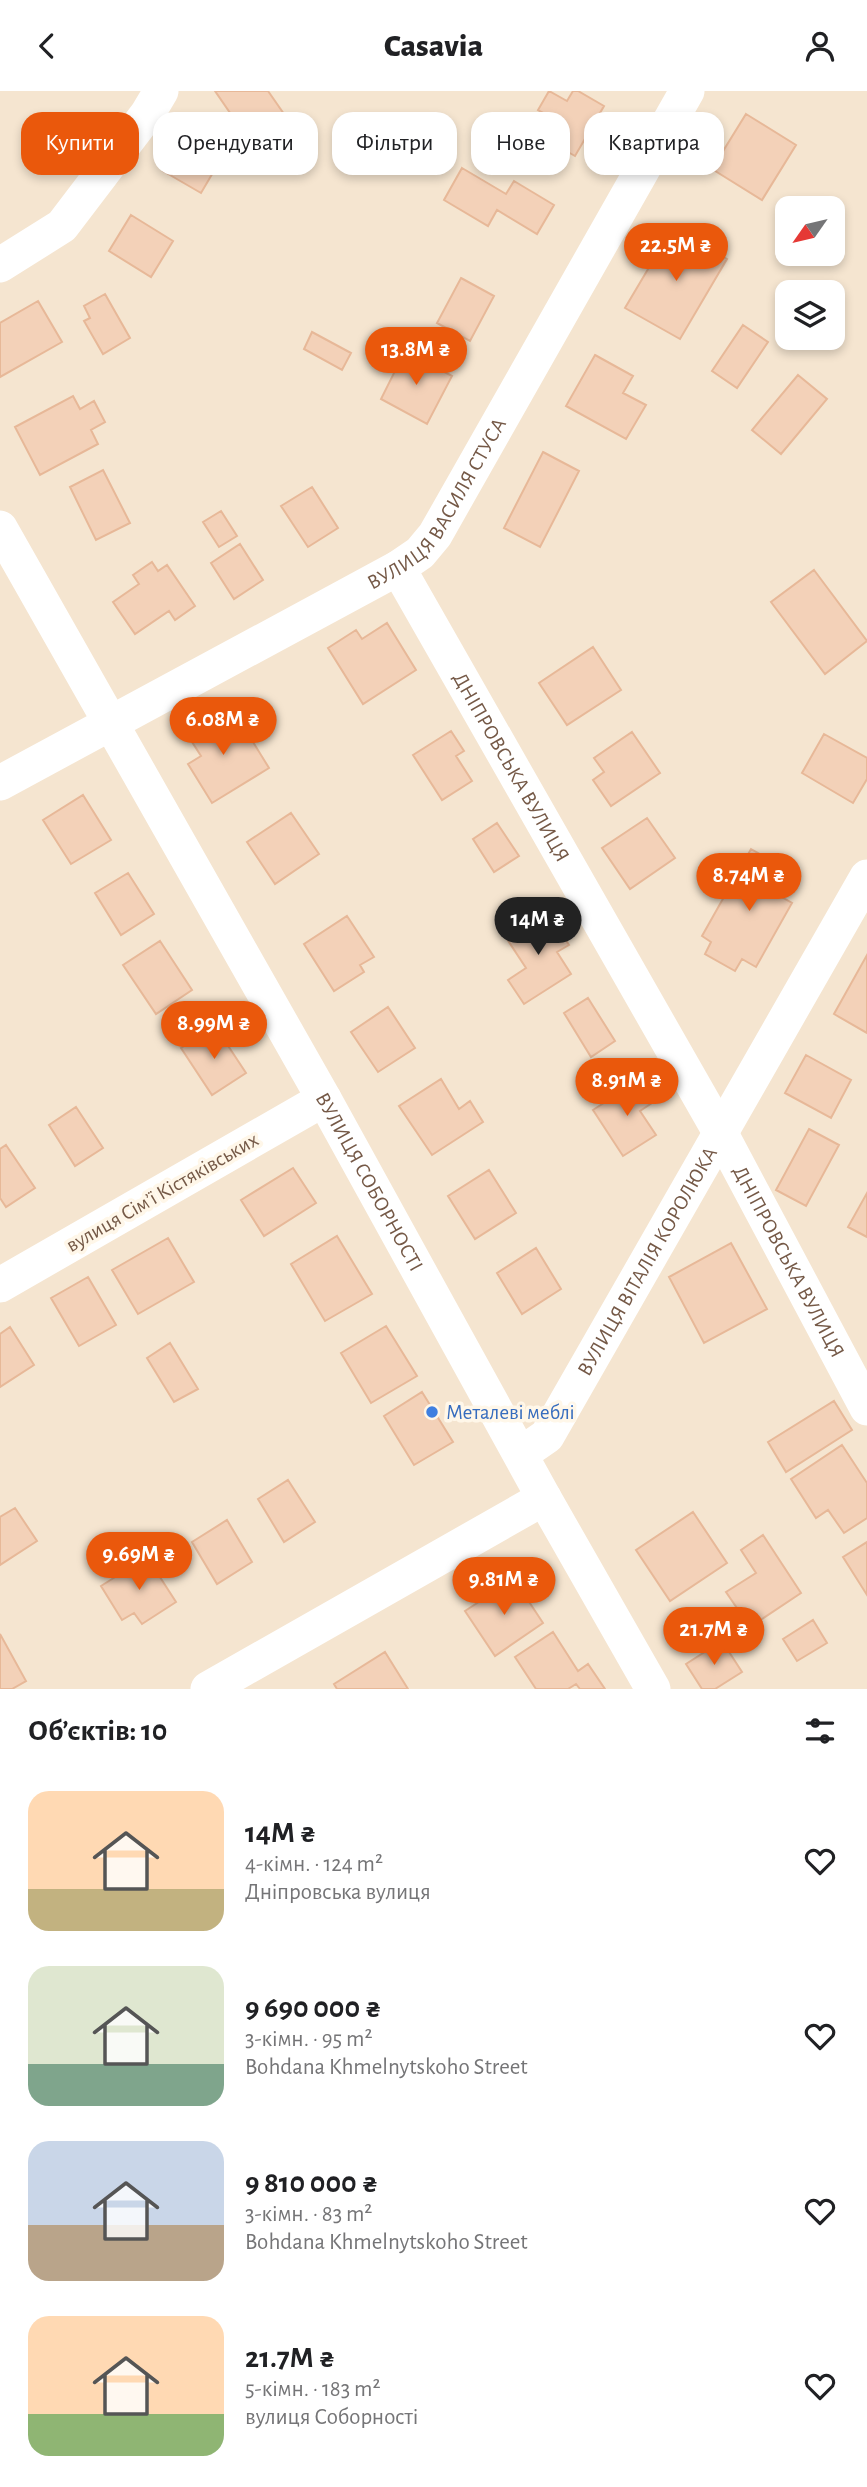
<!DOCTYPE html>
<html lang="uk">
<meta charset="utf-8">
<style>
:root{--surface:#fff;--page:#f2f2f2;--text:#202124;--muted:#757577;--accent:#ea580c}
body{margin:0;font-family:"Alegreya Sans",sans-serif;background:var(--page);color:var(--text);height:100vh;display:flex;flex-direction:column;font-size:26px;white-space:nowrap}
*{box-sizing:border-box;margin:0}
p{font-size:23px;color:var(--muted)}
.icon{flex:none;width:38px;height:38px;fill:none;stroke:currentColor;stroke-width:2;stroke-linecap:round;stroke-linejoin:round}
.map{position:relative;height:1598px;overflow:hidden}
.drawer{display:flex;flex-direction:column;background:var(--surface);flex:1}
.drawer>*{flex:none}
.guide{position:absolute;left:21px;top:21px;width:826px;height:63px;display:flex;gap:14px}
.needle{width:46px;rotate:236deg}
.controls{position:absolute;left:775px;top:105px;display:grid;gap:14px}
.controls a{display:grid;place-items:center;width:70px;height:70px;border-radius:14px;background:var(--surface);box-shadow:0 4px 10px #0003;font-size:35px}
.price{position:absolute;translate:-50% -60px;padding:0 16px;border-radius:24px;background:var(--accent);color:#fff;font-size:23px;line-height:46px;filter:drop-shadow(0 2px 4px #0008)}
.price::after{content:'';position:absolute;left:50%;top:42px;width:21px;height:16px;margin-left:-10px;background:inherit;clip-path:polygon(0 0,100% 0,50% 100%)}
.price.on{background:#222;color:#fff}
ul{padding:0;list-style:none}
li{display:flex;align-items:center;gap:21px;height:175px;padding:0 28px}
li span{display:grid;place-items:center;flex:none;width:196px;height:140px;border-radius:21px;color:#555}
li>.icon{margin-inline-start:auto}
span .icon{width:84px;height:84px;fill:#fffc;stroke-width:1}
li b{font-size:30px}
h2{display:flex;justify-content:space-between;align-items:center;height:84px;padding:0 28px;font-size:30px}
.chip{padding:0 24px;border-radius:21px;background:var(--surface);box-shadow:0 4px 10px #0003;font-size:24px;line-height:63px}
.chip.on{background:var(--accent);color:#fff}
header{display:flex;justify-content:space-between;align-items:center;height:91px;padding:0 28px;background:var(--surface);font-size:32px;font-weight:800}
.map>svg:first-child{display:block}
.residential{fill:#f5e5d0;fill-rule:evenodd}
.building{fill:#f3d1b8;stroke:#e7b898;stroke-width:2}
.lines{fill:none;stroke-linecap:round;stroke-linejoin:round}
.minor{stroke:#fff;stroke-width:35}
.shop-dot{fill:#3f7fe0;stroke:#fff7e9;stroke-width:2.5}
.labels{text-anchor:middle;stroke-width:7;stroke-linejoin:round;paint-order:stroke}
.street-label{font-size:21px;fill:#755947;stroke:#fff7e9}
.shop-label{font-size:21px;fill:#366cbe;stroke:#fff7e9;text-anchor:start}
</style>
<header><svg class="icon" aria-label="back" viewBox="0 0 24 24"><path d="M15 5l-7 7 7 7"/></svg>Casavia<svg class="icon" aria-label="person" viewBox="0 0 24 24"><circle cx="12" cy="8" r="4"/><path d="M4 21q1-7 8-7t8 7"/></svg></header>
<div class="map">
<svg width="867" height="1598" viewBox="0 0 867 1598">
<rect width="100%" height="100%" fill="#fdf3e2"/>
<path class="residential" d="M 0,0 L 867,0 L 867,1598 L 0,1598 ZM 788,117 L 833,117 L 833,163 L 788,163 ZM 788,201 L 833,201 L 833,247 L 788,247 Z"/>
<path class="building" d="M 215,0 L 268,0 L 284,23 L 248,48 Z
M 549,0 L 567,10 L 573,0 L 578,0 L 604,15 L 575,65 L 545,48 L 556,29 L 538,19 Z
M 746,23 L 796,54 L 762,109 L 712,78 Z
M 180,51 L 218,73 L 201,102 L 163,80 Z
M 462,77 L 506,103 L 514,90 L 554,114 L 537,143 L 497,119 L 488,135 L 444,109 Z
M 131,124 L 173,150 L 151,186 L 109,160 Z
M 673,136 L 727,168 L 680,248 L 625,217 Z
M 461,187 L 494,205 L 470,250 L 437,232 Z
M 105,203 L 130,247 L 103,263 L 84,230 L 90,227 L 84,215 Z
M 38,210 L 62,251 L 0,286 L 0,232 Z
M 743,234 L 768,251 L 737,297 L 712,280 Z
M 312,241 L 351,262 L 342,279 L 304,258 Z
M 405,260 L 452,285 L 427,333 L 381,308 Z
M 595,264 L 633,285 L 623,302 L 646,314 L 626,348 L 566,315 Z
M 798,284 L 827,308 L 781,363 L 752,339 Z
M 73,305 L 80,318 L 94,310 L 105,331 L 91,339 L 98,353 L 40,384 L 15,336 Z
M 543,361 L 579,380 L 540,456 L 504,437 Z
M 103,379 L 130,432 L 96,449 L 70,396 Z
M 312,396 L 338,437 L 308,456 L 281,415 Z
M 221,420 L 237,445 L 219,456 L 203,431 Z
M 240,453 L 263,489 L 234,508 L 211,472 Z
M 152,471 L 158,480 L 167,474 L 195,515 L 175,529 L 169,520 L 135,543 L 113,511 L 139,493 L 133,484 Z
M 814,479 L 867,550 L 825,583 L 771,511 Z
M 387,532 L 416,579 L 363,613 L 328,557 L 356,539 L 362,548 Z
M 593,556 L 621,599 L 567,634 L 539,592 Z
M 220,619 L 236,644 L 245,638 L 269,677 L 212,712 L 188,673 L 201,665 L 185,640 Z
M 451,640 L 464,660 L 456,665 L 472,690 L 442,709 L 413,664 Z
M 632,641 L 660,682 L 611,715 L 593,689 L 604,681 L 594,667 Z
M 824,643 L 867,667 L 867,688 L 853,712 L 802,682 Z
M 83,704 L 111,749 L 71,773 L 43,729 Z
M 291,722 L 319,763 L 275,793 L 247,751 Z
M 647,727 L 675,767 L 630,798 L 602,757 Z
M 497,732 L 519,765 L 494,781 L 473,748 Z
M 751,758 L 791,781 L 778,804 L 792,812 L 756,876 L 742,868 L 735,880 L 705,863 L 711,851 L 702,845 Z
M 128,782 L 154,823 L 121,844 L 95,802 Z
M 546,819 L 569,854 L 557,861 L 571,883 L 524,913 L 508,889 L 526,877 L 505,845 Z
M 347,825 L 374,866 L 360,874 L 364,881 L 334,900 L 304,853 Z
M 160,850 L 192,899 L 156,923 L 123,874 Z
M 867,864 L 867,942 L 834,923 Z
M 588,907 L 615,950 L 591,966 L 564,922 Z
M 388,916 L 415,957 L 378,981 L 351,941 Z
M 215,935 L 246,982 L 212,1004 L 181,957 Z
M 806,964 L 851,989 L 831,1027 L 785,1002 Z
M 441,988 L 459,1018 L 470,1010 L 483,1031 L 432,1064 L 399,1015 Z
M 641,988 L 655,1010 L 640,1020 L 656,1044 L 623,1065 L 593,1019 Z
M 76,1016 L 103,1057 L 75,1075 L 49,1034 Z
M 809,1038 L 839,1054 L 806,1115 L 776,1099 Z
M 6,1054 L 35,1097 L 6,1116 L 0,1107 L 0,1058 Z
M 293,1077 L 316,1112 L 264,1145 L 241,1109 Z
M 489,1079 L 516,1122 L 475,1148 L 448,1105 Z
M 867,1102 L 867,1146 L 848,1136 Z
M 337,1145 L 372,1203 L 325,1230 L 291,1173 Z
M 168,1147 L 194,1191 L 138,1223 L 112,1179 Z
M 731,1152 L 767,1218 L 704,1252 L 669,1186 Z
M 536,1157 L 561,1198 L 522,1223 L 497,1182 Z
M 88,1186 L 116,1234 L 79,1255 L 51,1207 Z
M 386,1235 L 417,1285 L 371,1312 L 341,1262 Z
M 10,1236 L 34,1274 L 0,1296 L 0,1243 Z
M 170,1252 L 198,1298 L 174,1311 L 147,1267 Z
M 422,1301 L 453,1351 L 414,1374 L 384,1325 Z
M 834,1310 L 852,1339 L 786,1381 L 768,1351 Z
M 842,1354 L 867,1392 L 867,1427 L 844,1442 L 828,1419 L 816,1427 L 791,1388 Z
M 288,1389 L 315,1431 L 284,1451 L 258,1408 Z
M 15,1417 L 37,1450 L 0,1474 L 0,1426 Z
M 693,1421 L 727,1472 L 670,1510 L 636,1459 Z
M 227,1429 L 252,1471 L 217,1493 L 192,1451 Z
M 763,1444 L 801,1502 L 750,1536 L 726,1501 L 756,1482 L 741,1459 Z
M 867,1451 L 867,1504 L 843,1466 Z
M 147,1466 L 176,1511 L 142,1533 L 134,1522 L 122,1529 L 101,1495 Z
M 514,1488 L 543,1532 L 495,1565 L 465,1520 Z
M 813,1529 L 827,1552 L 797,1570 L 783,1548 Z
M 553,1541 L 578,1580 L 588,1573 L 605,1598 L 580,1598 L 576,1593 L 568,1598 L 536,1598 L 515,1566 Z
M 0,1543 L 26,1590 L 12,1598 L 0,1598 Z
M 722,1550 L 742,1581 L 715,1598 L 702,1598 L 686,1573 Z
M 385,1561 L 408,1598 L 337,1598 L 334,1593 Z"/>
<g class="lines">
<g class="minor">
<path d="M 0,174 L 62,135 L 148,22 L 161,0"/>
<path id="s1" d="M 0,437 L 324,1008 L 544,1407 L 653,1598"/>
<path id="s2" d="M 398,477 L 720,1041 L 867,1317"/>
<path id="s3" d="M 0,692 L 398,477 L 420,462 L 435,444 L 687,0"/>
<path d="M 0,1194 L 324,1008"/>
<path id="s4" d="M 521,1363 L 547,1345 L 867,786"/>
<path d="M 208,1598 L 544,1407"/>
</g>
</g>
<circle class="shop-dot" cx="432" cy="1321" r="7"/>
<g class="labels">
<g class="street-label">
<text dy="7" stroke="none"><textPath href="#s3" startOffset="527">ВУЛИЦЯ ВАСИЛЯ СТУСА</textPath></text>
<text dy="7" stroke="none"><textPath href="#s2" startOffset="229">ДНІПРОВСЬКА ВУЛИЦЯ</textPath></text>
<text dy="7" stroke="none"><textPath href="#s1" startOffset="751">ВУЛИЦЯ СОБОРНОСТІ</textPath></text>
<text transform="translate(162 1101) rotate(-30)" y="7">вулиця Сімʼї Кістяківських</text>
<text dy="7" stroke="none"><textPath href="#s4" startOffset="233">ВУЛИЦЯ ВІТАЛІЯ КОРОЛЮКА</textPath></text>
<text dy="7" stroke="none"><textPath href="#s2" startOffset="796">ДНІПРОВСЬКА ВУЛИЦЯ</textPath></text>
</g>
<g class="shop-label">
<text x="446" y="1328">Металеві меблі</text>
</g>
</g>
</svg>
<div class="controls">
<a><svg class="needle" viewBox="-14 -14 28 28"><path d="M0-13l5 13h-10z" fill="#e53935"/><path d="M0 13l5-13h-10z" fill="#757577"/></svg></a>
<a><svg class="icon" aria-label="layers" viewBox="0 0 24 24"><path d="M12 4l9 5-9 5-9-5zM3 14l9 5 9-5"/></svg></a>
</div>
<b class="price" style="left:676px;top:192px">22.5M ₴</b>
<b class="price" style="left:416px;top:296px">13.8M ₴</b>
<b class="price" style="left:223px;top:666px">6.08M ₴</b>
<b class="price" style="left:749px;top:822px">8.74M ₴</b>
<b class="price on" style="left:538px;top:866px">14M ₴</b>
<b class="price" style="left:214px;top:970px">8.99M ₴</b>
<b class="price" style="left:627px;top:1027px">8.91M ₴</b>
<b class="price" style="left:139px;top:1501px">9.69M ₴</b>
<b class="price" style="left:504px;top:1526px">9.81M ₴</b>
<b class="price" style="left:714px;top:1576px">21.7M ₴</b>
<div class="guide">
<a class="chip on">Купити</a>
<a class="chip">Орендувати</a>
<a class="chip">Фільтри</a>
<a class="chip">Нове</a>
<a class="chip">Квартира</a>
</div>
</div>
<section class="drawer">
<h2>Об’єктів: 10<svg class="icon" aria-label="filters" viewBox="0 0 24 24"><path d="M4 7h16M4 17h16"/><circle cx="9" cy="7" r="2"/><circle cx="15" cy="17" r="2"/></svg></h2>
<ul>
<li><span style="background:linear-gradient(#ffd9b3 70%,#c2b280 0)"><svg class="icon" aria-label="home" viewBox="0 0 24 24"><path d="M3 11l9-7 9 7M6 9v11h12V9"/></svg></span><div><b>14M ₴</b><p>4-кімн. · 124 m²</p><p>Дніпровська вулиця</p></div><svg class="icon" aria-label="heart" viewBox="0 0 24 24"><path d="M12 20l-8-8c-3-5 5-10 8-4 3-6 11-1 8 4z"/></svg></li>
<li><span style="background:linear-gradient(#dfe7d0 70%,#7fa58c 0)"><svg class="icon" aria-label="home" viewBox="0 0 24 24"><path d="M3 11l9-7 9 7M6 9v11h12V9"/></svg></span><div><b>9 690 000 ₴</b><p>3-кімн. · 95 m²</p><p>Bohdana Khmelnytskoho Street</p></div><svg class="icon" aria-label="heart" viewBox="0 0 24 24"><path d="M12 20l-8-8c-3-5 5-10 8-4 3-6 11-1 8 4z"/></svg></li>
<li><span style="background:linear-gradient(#c9d6e8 60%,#b9a48a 0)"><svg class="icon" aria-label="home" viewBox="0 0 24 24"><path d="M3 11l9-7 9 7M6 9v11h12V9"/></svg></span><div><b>9 810 000 ₴</b><p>3-кімн. · 83 m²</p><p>Bohdana Khmelnytskoho Street</p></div><svg class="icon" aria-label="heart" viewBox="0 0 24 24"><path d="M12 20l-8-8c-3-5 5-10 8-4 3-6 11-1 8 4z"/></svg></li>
<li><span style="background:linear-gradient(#ffd9b3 70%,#8fb573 0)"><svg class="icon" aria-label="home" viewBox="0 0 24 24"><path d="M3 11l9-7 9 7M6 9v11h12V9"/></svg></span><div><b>21.7M ₴</b><p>5-кімн. · 183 m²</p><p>вулиця Соборності</p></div><svg class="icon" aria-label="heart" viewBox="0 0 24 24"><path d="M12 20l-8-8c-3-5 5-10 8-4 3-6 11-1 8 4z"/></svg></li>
</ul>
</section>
